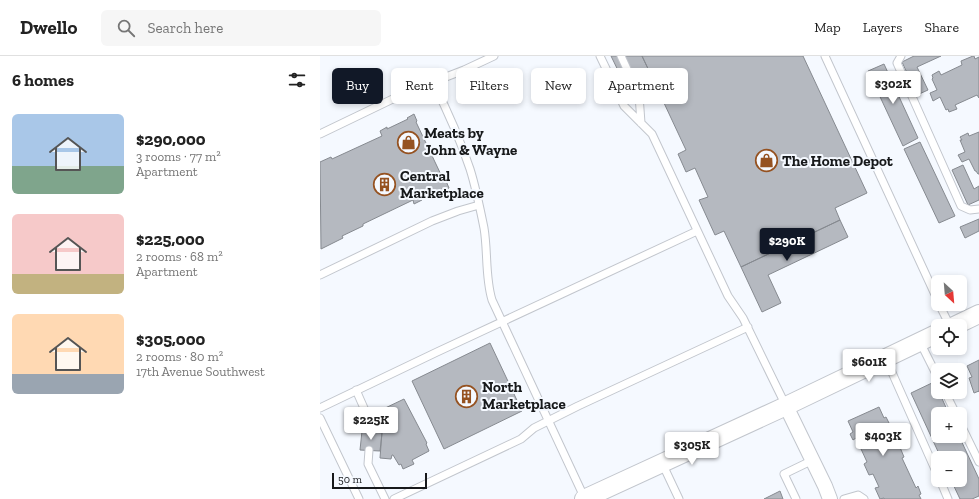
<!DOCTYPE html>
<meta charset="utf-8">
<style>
:root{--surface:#fff;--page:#f6f6f6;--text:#222;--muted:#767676;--line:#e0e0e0;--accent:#111827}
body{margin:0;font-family:"Zilla Slab",serif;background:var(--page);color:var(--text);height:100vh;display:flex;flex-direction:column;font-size:15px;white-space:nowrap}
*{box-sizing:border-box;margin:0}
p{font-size:13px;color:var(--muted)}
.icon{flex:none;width:22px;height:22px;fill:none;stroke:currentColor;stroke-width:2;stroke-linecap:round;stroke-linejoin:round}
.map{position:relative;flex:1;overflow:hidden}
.drawer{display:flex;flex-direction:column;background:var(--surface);width:320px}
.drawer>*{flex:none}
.guide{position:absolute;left:12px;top:12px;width:380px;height:36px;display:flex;gap:8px}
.needle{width:26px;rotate:154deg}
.tools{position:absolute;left:611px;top:219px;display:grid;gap:8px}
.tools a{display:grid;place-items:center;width:36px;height:36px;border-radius:6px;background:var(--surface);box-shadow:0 2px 6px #0003;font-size:20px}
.scale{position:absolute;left:12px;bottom:10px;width:95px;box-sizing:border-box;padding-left:4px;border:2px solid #17191b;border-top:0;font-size:11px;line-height:14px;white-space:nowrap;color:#17191b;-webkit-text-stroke:3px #f5f9ff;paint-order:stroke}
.price{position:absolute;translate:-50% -34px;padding:0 9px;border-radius:4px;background:#fff;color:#222;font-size:13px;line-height:26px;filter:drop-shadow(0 1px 2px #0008)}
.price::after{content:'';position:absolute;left:50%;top:24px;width:12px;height:9px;margin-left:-6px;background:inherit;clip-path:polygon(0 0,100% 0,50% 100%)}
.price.on{background:var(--accent);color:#fff}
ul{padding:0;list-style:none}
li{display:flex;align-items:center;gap:12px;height:100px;padding:0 12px}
li span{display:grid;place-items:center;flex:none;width:112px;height:80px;border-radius:6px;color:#555}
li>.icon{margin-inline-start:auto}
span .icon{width:48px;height:48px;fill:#fffc;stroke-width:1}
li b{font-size:17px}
h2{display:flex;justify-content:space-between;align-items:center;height:48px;padding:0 12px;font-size:17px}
.chip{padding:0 14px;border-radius:6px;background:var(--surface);box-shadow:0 2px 6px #0003;font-size:14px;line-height:36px}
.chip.on{background:var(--accent);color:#fff}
header{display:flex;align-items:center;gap:24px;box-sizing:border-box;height:56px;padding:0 20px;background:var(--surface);border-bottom:1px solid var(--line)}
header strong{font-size:19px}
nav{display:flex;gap:22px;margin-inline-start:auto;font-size:14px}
.search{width:280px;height:36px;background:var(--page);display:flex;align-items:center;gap:10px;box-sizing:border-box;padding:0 14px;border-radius:6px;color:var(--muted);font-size:15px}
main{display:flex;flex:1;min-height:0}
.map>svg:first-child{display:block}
.building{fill:#b5b9c0;stroke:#868a90}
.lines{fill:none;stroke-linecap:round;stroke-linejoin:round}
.service-casing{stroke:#c2c6cd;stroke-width:9}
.minor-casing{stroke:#c2c6cd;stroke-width:16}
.tertiary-casing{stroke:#c2c6cd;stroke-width:20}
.service{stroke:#fff;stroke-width:7}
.minor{stroke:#fff;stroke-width:14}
.tertiary{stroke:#fff;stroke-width:18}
.labels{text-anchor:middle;stroke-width:4;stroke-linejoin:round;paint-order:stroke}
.poi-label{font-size:15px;font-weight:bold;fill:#17191b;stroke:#f5f9ff;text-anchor:start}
</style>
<header>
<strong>Dwello</strong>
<div class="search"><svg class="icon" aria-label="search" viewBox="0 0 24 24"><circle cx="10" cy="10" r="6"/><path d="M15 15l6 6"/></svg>Search here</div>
<nav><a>Map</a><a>Layers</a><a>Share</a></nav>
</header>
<main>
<section class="drawer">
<h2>6 homes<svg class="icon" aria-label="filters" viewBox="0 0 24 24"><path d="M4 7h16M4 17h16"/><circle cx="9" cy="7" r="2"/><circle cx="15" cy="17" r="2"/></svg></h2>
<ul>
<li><span style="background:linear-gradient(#a9c7e8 65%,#7fa58c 0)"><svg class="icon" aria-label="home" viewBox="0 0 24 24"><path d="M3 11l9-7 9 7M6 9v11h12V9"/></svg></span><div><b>$290,000</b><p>3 rooms · 77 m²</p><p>Apartment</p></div></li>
<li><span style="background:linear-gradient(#f6c9c9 75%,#c2b280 0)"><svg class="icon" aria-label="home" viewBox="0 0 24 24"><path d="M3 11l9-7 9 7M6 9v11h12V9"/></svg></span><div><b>$225,000</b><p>2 rooms · 68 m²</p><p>Apartment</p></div></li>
<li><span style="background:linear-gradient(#ffd9b3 75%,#9aa5b1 0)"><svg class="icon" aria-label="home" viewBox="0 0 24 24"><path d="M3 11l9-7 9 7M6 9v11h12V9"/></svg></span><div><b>$305,000</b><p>2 rooms · 80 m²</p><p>17th Avenue Southwest</p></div></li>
</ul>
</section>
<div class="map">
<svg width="659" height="443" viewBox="0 0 659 443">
<rect width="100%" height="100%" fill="#f5f9ff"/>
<path class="building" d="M 291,0 L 322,0 L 333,23 L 308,35 Z
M 322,0 L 483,0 L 547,137 L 515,152 L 520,164 L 421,211 L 404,175 L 395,179 L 379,144 L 388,141 L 375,112 L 366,116 L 358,98 L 366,94 Z
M 594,0 L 621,0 L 597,11 L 608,34 L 597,39 L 582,6 Z
M 653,0 L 654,0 L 655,3 L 659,1 L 659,42 L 657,39 L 635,49 L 637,53 L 629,56 L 628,53 L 626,54 L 620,41 L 613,45 L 610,37 L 617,34 L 612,23 L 613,22 L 612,19 L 619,15 L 621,19 L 642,9 L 641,5 Z
M 564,8 L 598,82 L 583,90 L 548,15 Z
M 94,58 L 97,65 L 96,66 L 124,125 L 126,125 L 129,132 L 122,135 L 122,133 L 101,143 L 102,144 L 94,148 L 93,144 L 43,168 L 43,170 L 22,180 L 23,182 L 1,193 L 0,106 L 11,101 L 12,103 L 62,80 L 60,75 L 67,71 L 67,73 L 88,63 L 87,62 Z
M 659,76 L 659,118 L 658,118 L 656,115 L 655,115 L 649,103 L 642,106 L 638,99 L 645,96 L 640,84 L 642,84 L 640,81 L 648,77 L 649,80 Z
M 600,86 L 635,160 L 619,167 L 584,93 Z
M 643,109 L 654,133 L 659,130 L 659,144 L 648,149 L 632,114 Z
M 659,163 L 659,175 L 645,182 L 640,171 Z
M 520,164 L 528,181 L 448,219 L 461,247 L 442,256 L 421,211 Z
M 170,287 L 202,355 L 124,393 L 92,325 Z
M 659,304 L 659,336 L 659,335 L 654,337 L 649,322 L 652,321 L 647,310 Z
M 614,326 L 618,334 L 618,336 L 619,336 L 629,358 L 618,358 L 618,380 L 639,380 L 659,423 L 659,440 L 652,443 L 640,443 L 631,424 L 640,424 L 640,402 L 621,402 L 591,337 Z
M 84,343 L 107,387 L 106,388 L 109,395 L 92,404 L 94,408 L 83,413 L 81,408 L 79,409 L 73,399 L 72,399 L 71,403 L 60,402 L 63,363 L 59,355 Z
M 559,351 L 564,362 L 566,361 L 569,367 L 567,369 L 577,390 L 579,389 L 584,401 L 582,402 L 596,432 L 598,430 L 601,438 L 599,439 L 601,443 L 564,443 L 564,442 L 560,443 L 555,432 L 559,431 L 553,418 L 549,419 L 544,408 L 547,406 L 536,382 L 533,384 L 530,378 L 533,376 L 528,365 Z
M 42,375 L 62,377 L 60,395 L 40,394 Z
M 460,435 L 463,443 L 444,443 Z"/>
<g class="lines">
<defs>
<path id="service" d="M 174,0 L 144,14 L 113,26 C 127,54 140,83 150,113 C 156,132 160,152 164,172 C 168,196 165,221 172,244 L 265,443
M 280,0 L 304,50 L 332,78 L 408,240 L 423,262 L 466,350
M 301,0 L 319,39 L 321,67
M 505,0 L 618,245
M 581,0 L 577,7 L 641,150 L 650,154 L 659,153
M 0,78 L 81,39 L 113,26
M 0,219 L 112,165 L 138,155 L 159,149
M 619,248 L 630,270
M 600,286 L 618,322
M 566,303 L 618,420
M 36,334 L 51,368 L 50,376
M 625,336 L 636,358
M 0,352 L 117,296 L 377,175
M 0,362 L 39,443
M 640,367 L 659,406
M 49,394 L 48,408 L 65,443
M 342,407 L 359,443
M 620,424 L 628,443
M 74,443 L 201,383 L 214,372 L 258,350 L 428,271
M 476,443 L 464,418 L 493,404
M 524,443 L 538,439 L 544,443"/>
<path id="minor" d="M 466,350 L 505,430 L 510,443"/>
<path id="tertiary" d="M 634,270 L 659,258
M 264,443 L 466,350 L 618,277"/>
</defs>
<use href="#service" class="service-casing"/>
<use href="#minor" class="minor-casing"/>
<use href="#tertiary" class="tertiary-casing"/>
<use href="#service" class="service"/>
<use href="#minor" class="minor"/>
<use href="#tertiary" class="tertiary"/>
</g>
<defs>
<symbol id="shop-ring" viewBox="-11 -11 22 22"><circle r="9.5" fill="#f5f9ff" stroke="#955221" stroke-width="1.5"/><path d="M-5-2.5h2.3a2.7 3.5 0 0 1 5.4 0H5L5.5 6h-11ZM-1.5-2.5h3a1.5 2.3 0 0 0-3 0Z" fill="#955221"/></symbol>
<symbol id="building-ring" viewBox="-11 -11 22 22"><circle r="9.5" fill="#f5f9ff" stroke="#955221" stroke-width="1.5"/><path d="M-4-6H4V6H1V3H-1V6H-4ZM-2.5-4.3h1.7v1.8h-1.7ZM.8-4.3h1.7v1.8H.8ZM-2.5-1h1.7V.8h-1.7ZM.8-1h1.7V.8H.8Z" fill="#955221"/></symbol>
</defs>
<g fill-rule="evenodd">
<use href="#shop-ring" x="76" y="74" width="25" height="25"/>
<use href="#shop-ring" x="434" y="92" width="25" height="25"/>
<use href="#building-ring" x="52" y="116" width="25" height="25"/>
<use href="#building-ring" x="134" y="328" width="25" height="25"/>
</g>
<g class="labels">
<g class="poi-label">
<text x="104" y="82">Meats by<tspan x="104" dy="17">John &amp; Wayne</tspan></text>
<text x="462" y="110">The Home Depot</text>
<text x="80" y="125">Central<tspan x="80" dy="17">Marketplace</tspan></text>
<text x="162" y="336">North<tspan x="162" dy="17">Marketplace</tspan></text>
</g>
</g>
</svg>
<div class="tools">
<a><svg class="needle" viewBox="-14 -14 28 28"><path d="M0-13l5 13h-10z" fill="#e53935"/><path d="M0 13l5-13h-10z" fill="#767676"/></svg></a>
<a><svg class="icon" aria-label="locate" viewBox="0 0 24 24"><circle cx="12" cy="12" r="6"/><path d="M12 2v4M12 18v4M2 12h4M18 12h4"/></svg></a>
<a><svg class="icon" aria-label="layers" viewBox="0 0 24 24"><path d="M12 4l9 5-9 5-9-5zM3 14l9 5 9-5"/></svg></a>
<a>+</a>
<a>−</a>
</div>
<div class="scale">50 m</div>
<b class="price" style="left:573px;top:49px">$302K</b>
<b class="price on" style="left:467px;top:206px">$290K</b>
<b class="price" style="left:549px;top:327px">$601K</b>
<b class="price" style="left:51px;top:385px">$225K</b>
<b class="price" style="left:563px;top:401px">$403K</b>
<b class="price" style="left:372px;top:410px">$305K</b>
<div class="guide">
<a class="chip on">Buy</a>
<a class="chip">Rent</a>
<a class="chip">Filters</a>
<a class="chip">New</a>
<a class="chip">Apartment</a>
</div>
</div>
</main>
